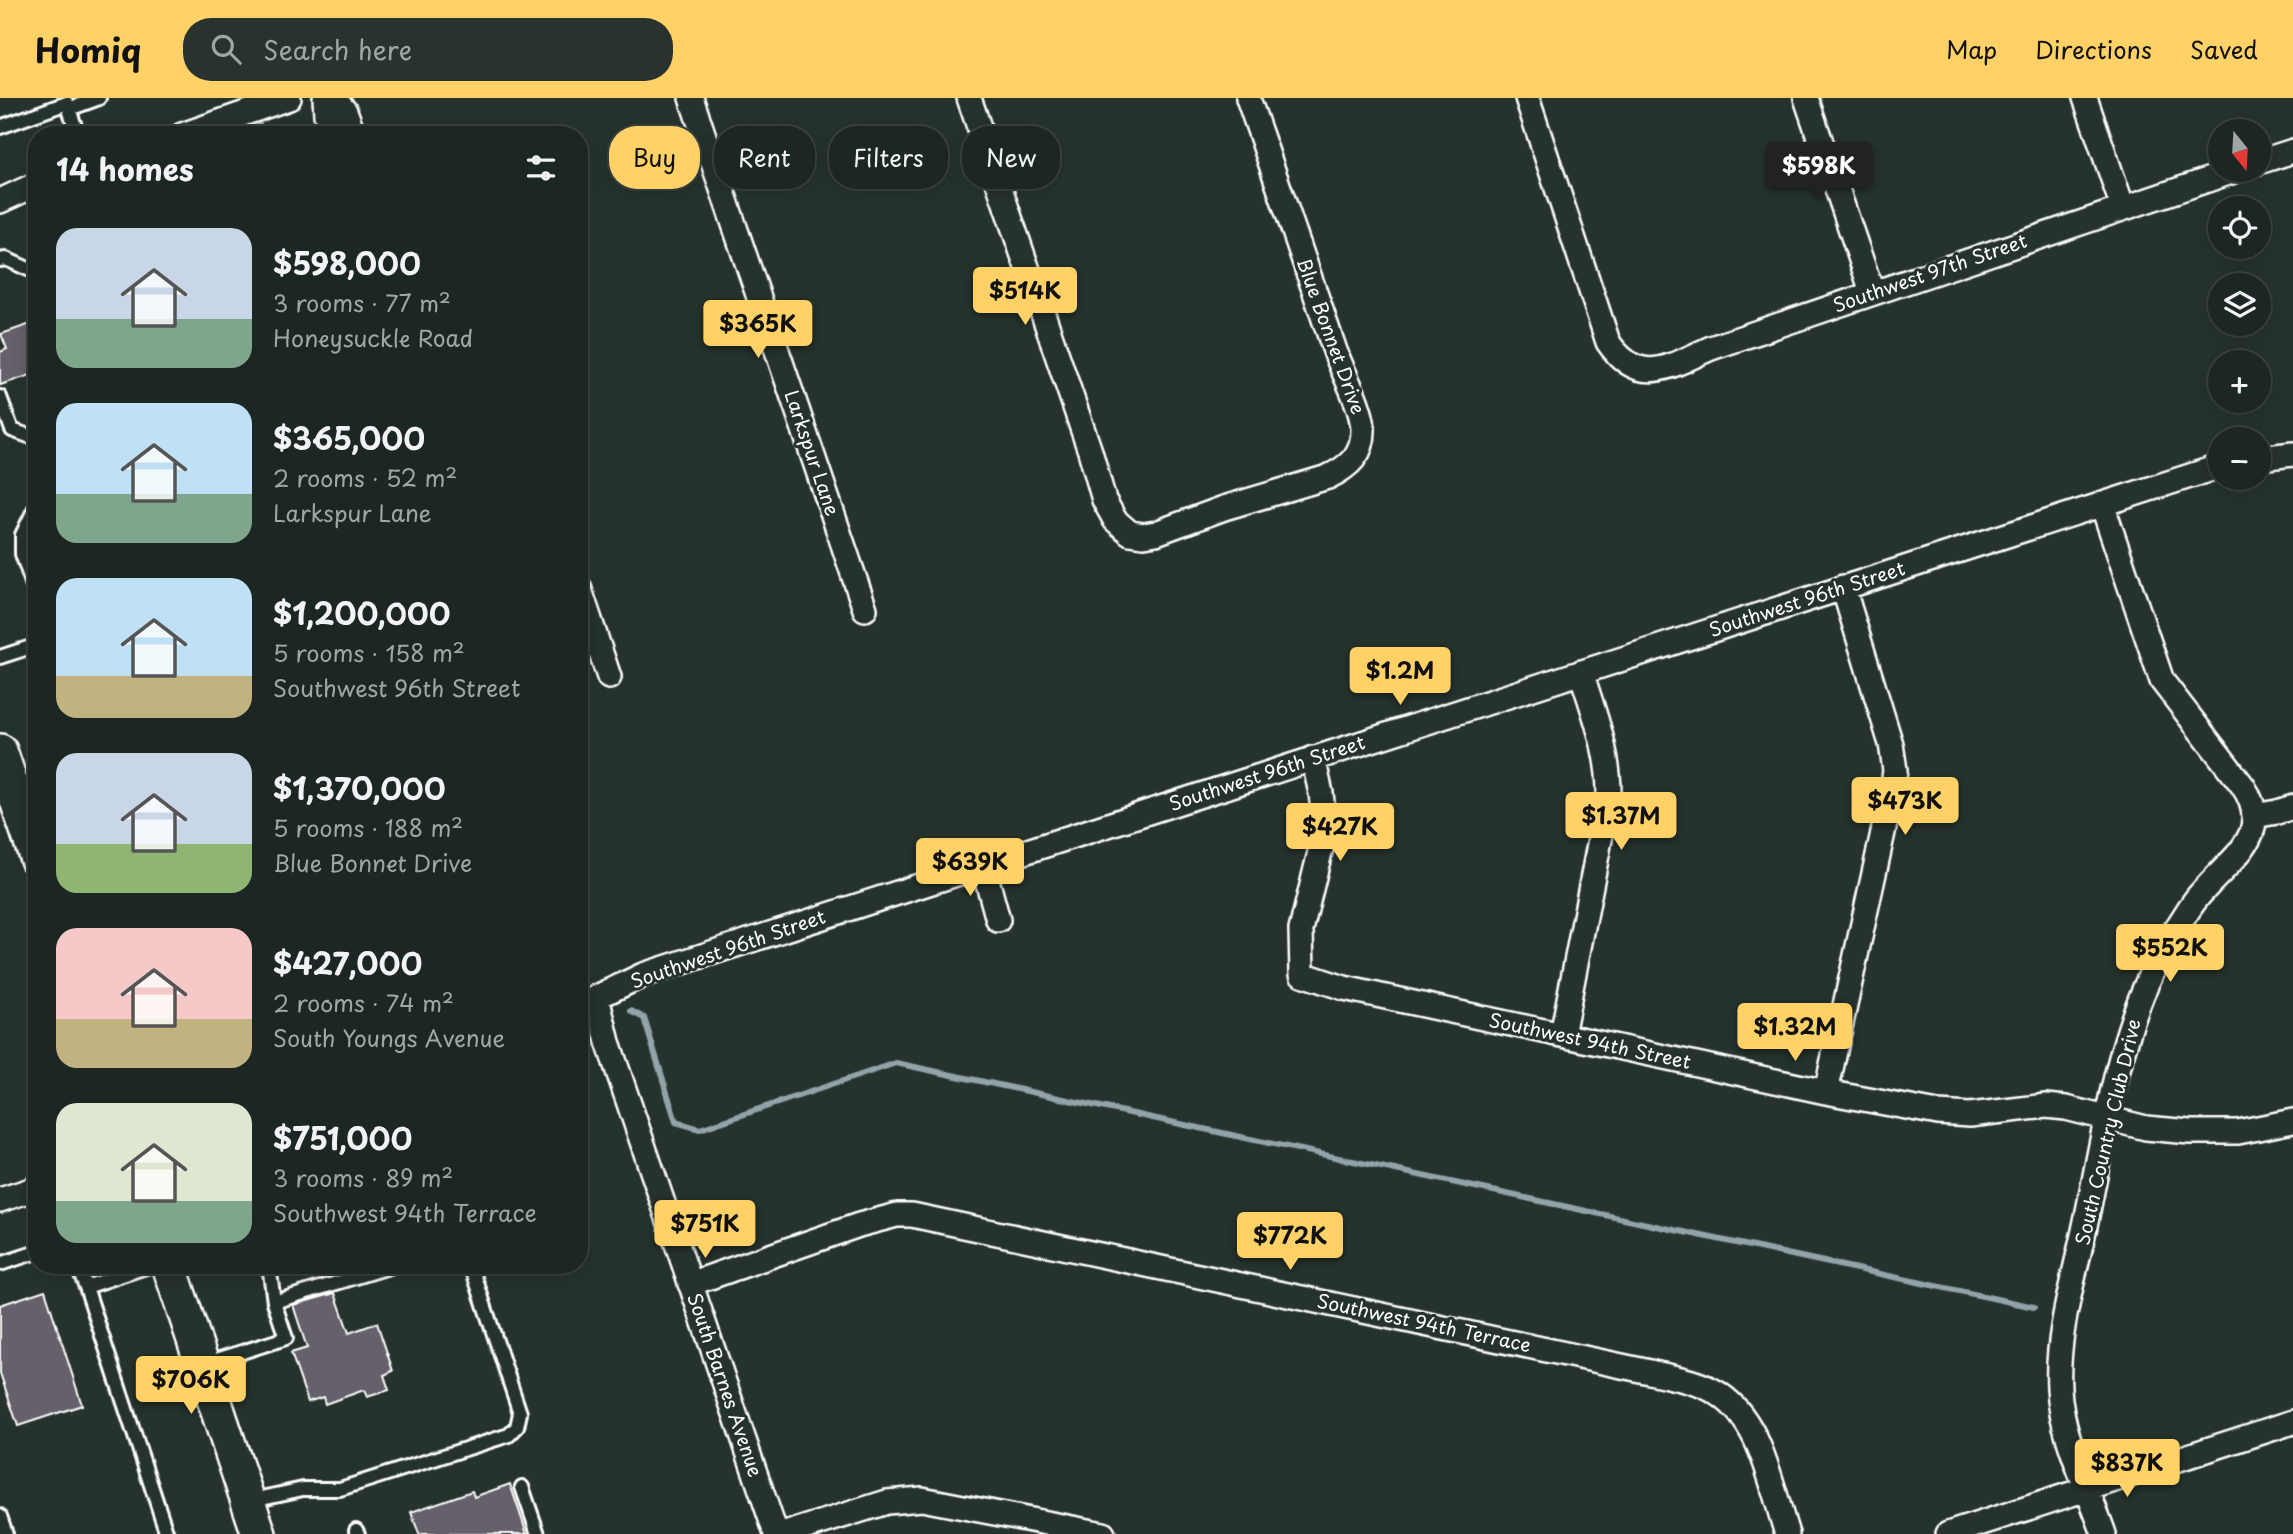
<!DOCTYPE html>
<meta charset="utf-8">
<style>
:root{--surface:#1c2622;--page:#29322f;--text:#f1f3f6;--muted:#a0a5a5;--line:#3a4340;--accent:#ffd166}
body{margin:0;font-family:"Playpen Sans",sans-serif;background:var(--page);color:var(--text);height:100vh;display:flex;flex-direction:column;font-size:26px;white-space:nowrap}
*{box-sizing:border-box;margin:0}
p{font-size:23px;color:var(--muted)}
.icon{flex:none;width:38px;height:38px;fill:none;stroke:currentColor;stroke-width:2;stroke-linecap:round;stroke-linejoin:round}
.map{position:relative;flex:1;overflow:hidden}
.side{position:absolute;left:28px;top:28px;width:560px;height:1148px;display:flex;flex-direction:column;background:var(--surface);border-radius:28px;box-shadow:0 4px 18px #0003,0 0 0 2px var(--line)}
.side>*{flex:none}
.banner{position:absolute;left:609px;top:28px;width:665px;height:63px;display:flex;gap:14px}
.needle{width:46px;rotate:162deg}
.fabs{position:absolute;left:2208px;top:21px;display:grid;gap:14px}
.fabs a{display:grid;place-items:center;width:63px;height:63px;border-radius:50%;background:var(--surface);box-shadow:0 4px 18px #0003,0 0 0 2px var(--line);font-size:35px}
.price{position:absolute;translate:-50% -60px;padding:0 16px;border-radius:7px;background:var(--accent);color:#111;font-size:23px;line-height:46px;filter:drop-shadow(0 2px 4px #0008)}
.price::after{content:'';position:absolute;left:50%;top:42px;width:21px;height:16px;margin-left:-10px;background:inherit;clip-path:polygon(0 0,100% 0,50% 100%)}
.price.current{background:#222;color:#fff}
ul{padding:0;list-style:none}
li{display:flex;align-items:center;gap:21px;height:175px;padding:0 28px}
li span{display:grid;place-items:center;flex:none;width:196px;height:140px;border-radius:21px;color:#555}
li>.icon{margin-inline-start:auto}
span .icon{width:84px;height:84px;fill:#fffc;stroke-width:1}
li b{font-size:30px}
h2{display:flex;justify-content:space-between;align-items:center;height:84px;padding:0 28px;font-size:30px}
.pill{padding:0 24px;border-radius:28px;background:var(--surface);box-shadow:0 4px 18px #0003,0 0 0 2px var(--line);font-size:24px;line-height:63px}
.pill.current{background:var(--accent);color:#111}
header{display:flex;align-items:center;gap:42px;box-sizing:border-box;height:98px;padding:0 35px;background:var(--accent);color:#111}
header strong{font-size:33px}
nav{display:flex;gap:38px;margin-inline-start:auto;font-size:24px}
.search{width:490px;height:63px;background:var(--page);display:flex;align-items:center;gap:18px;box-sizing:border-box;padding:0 24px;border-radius:28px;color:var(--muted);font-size:26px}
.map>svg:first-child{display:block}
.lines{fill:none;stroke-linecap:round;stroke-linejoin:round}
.stream{stroke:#92a3a9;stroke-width:6}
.building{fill:#66616b;stroke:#fff;stroke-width:2}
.lane-casing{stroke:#fff;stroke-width:18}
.street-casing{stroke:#fff;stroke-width:28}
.secondary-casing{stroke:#fff;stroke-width:38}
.lane{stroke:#26332d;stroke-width:12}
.street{stroke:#26332d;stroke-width:23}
.secondary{stroke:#26332d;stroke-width:33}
.labels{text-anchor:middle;stroke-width:6;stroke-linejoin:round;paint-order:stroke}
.street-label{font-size:19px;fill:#fff;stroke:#26332d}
</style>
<header>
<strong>Homiq</strong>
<div class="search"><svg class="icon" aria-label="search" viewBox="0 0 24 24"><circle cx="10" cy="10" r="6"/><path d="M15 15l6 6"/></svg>Search here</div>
<nav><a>Map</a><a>Directions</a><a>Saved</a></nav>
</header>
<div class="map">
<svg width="2293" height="1436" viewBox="0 0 2293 1436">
<rect width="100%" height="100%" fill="#26332d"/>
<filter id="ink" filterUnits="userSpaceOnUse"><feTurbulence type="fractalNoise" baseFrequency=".0143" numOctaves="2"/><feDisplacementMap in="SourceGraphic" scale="14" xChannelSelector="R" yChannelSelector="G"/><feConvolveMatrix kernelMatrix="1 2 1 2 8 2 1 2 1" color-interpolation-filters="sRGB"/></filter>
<g filter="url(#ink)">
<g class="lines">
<path class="stream" d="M 249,0 L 263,37
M 631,913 L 644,920 L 676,1024 L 700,1031 L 896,965 L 2034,1209"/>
</g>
<path class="building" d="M 37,224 L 37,275 L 0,287 L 0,254 L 7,251 L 1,236 Z
M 45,1192 L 82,1307 L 18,1328 L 0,1275 L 0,1207 Z
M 335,1195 L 349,1235 L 377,1225 L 393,1273 L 384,1277 L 389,1292 L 367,1299 L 364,1292 L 325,1306 L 323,1299 L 308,1304 L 291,1255 L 307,1250 L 293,1207 Z
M 510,1386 L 527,1436 L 419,1436 L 411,1414 L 472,1393 L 474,1399 Z"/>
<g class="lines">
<defs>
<path id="lane" d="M 69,11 L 99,0
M 0,29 L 67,5 L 78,37
M 0,162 L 6,161 L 37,175
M 0,299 L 12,332 L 37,341
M 37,406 L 22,437 L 22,456 L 37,499
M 0,559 L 37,547
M 0,1166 L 37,1154
M 77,1167 L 86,1189 L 152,1167
M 269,1167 L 274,1204
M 86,1189 L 167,1436
M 204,1266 L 286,1240 L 274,1204 L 396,1167
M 522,1389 L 538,1436
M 248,1403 L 303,1391 L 340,1391 L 509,1337 L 517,1329 L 520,1315 L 471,1167
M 0,1418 L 6,1436
M 356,1432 L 358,1436"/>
<path id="street" d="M 325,0 L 326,17 L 335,37
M 333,0 L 345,13 L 354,37
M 691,0 L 865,511
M 969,0 L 1090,353 L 1104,402 L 1115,422 L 1130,435 L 1144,437 L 1156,435 L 1224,410 L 1328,379 C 1349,369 1364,356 1363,330 C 1361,305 1342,274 1334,250 C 1305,166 1277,83 1248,0
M 1527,0 L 1608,244 C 1640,291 1670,268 1711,250 L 2237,72
M 1806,0 L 1872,194
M 2085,0 L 2123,110
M 182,37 L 289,0
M 2259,64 L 2293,53
M 0,103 L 37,86
M 2259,360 L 2293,356
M 2102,406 L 2162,583 L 2243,688 C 2275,736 2231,760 2203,793 C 2193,803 2186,816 2178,828 C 2120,913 2106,1028 2085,1128 C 2074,1181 2056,1236 2059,1290 C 2061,1338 2088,1390 2104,1436
M 579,489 L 609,579
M 1313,660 L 1321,695 L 1324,722 L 1323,742 L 1301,832 L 1302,876 L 1344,890 L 1826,994 L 1938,1015 L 1970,1017 L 2046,1008 L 2066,1010 L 2146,1030 L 2190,1034 L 2238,1034 L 2293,1023
M 2254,718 L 2277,714 L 2293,709
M 983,767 L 998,822
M 1562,937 L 1609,695 C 1609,653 1594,615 1581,574
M 1826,994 L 1893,689 L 1895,672 L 1891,646 L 1843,489
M 0,1102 L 37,1090
M 690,1186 L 859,1127 L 897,1117 L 912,1117 L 1650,1274 C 1670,1279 1693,1282 1712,1292 C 1761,1317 1771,1388 1787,1436
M 776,1436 L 608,944 L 597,899 L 643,877 L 2221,368
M 785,1436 L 887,1404 L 922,1401 L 1103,1436
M 1948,1436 L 2293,1324"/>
<path id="secondary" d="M 0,653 L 37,761
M 169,1167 L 259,1436"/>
</defs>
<use href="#lane" class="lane-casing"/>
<use href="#street" class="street-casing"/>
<use href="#secondary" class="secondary-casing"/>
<use href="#lane" class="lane"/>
<use href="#street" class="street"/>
<use href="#secondary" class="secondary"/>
</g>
</g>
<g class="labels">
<g class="street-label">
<text transform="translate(1930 175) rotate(-19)" y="7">Southwest 97th Street</text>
<text transform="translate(1331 238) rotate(70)" y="7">Blue Bonnet Drive</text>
<text transform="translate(812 355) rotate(71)" y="7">Larkspur Lane</text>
<text transform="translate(1807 501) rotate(-18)" y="7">Southwest 96th Street</text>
<text transform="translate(1267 675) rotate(-18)" y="7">Southwest 96th Street</text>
<text transform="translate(728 851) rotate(-19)" y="7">Southwest 96th Street</text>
<text transform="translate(1590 943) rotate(12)" y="7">Southwest 94th Street</text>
<text transform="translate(2108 1034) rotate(-77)" y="7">South Country Club Drive</text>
<text transform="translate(1424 1225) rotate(12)" y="7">Southwest 94th Terrace</text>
<text transform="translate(725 1287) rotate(71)" y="7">South Barnes Avenue</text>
</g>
</g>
</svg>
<div class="fabs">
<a><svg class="needle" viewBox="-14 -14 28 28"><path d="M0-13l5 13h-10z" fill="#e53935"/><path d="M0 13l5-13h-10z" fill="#a0a5a5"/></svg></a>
<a><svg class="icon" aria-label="locate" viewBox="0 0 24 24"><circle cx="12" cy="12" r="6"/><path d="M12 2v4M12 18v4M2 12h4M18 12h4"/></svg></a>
<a><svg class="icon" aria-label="layers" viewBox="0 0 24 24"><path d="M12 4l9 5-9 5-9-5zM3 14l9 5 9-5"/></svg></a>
<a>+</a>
<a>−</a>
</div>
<b class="price current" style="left:1819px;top:104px">$598K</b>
<b class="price" style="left:1025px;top:229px">$514K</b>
<b class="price" style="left:758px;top:262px">$365K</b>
<b class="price" style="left:1400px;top:609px">$1.2M</b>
<b class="price" style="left:1905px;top:739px">$473K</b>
<b class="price" style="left:1621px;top:754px">$1.37M</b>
<b class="price" style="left:1340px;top:765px">$427K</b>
<b class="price" style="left:970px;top:800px">$639K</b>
<b class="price" style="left:2170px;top:886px">$552K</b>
<b class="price" style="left:1795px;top:965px">$1.32M</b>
<b class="price" style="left:705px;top:1162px">$751K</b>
<b class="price" style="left:1290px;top:1174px">$772K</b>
<b class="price" style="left:191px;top:1318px">$706K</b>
<b class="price" style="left:2127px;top:1401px">$837K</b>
<div class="banner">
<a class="pill current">Buy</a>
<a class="pill">Rent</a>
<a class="pill">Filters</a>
<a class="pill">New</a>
</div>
<section class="side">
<h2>14 homes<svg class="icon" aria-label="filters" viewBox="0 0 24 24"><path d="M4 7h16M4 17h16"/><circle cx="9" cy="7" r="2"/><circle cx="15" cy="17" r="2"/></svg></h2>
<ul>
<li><span style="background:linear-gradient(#c9d6e8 65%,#7fa58c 0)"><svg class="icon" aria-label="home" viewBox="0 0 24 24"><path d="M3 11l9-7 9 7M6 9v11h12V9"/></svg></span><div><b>$598,000</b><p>3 rooms · 77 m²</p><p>Honeysuckle Road</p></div></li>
<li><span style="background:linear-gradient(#bfe0f5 65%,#7fa58c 0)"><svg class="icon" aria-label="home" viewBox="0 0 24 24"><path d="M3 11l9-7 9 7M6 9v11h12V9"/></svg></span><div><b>$365,000</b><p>2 rooms · 52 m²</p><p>Larkspur Lane</p></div></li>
<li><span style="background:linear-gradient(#bfe0f5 70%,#c2b280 0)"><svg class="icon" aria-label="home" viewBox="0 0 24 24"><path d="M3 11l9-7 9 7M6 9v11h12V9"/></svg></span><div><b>$1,200,000</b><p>5 rooms · 158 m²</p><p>Southwest 96th Street</p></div></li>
<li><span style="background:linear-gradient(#c9d6e8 65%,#8fb573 0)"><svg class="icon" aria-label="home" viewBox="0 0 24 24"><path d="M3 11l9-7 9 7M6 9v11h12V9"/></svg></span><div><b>$1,370,000</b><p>5 rooms · 188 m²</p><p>Blue Bonnet Drive</p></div></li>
<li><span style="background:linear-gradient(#f6c9c9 65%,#c2b280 0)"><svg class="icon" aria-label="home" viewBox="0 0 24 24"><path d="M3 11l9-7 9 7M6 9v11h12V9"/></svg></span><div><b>$427,000</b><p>2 rooms · 74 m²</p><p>South Youngs Avenue</p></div></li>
<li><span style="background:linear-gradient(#dfe7d0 70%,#7fa58c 0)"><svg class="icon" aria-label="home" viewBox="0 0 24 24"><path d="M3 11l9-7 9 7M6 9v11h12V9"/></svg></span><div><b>$751,000</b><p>3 rooms · 89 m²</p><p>Southwest 94th Terrace</p></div></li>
</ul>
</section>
</div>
